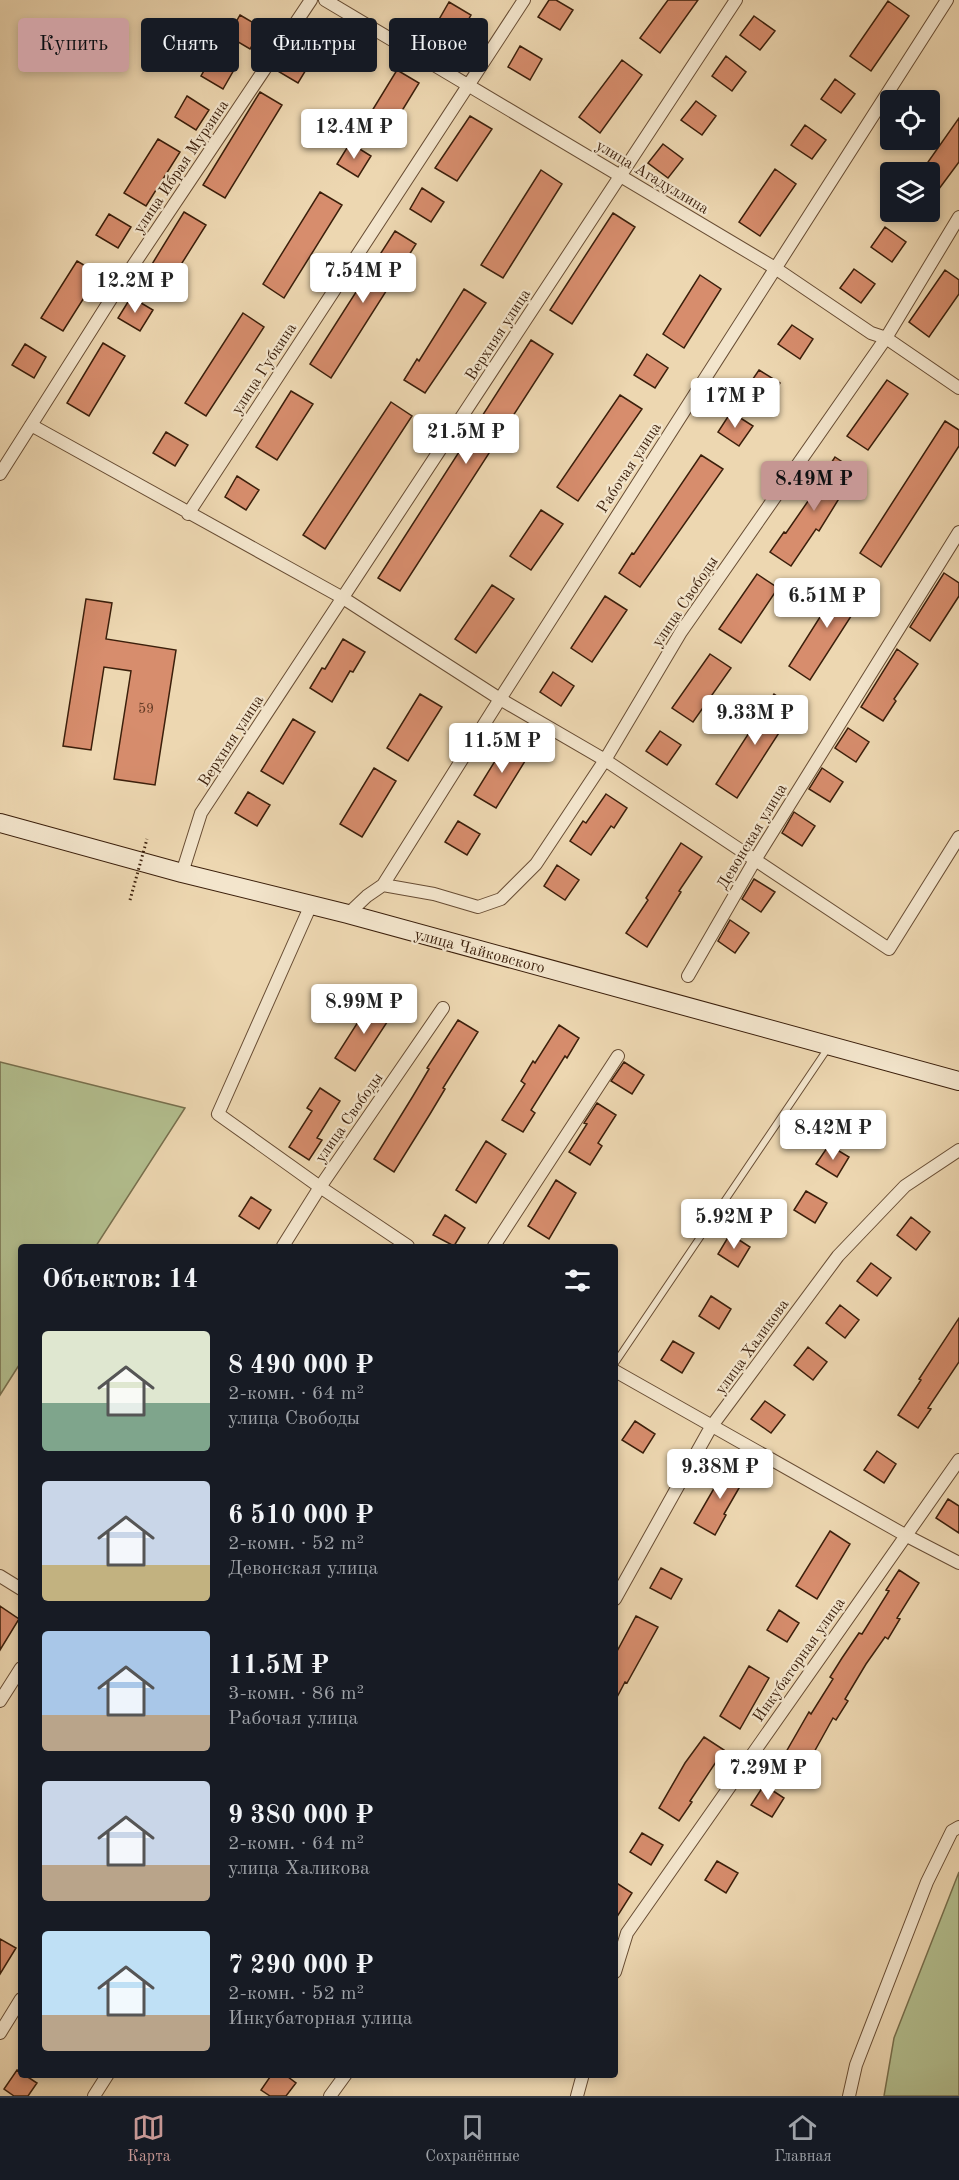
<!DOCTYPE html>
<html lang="ru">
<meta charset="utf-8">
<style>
:root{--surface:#171b24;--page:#242831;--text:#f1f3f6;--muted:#9ea1a6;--line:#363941;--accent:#c59692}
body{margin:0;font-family:"Old Standard TT",serif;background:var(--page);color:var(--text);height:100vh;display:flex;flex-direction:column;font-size:22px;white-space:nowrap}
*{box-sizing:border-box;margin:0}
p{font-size:20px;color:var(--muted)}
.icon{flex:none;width:33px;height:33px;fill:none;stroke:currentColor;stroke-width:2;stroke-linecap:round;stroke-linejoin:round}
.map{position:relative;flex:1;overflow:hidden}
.side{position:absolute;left:18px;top:1244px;width:600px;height:834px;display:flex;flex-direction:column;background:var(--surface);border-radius:6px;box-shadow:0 3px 9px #0003}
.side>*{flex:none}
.banner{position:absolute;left:18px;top:18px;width:600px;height:54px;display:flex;gap:12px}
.buttons{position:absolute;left:880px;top:90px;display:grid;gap:12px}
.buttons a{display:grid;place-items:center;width:60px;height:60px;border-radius:6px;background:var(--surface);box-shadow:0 3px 9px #0003;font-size:30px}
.price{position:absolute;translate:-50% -51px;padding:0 14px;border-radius:6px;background:#fff;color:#222;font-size:20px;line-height:39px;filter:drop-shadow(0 2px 3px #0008)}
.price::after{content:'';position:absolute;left:50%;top:36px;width:18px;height:14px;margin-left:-9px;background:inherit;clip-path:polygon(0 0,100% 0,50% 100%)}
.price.on{background:var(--accent);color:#111}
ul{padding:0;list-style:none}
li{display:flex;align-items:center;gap:18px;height:150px;padding:0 24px}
li span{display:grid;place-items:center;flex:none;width:168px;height:120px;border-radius:6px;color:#555}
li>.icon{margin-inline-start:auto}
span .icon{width:72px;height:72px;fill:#fffc;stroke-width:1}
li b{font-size:26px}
h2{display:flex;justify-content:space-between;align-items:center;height:72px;padding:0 24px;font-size:26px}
.pill{padding:0 21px;border-radius:6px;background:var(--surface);box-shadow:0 3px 9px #0003;font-size:21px;line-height:54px}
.pill.on{background:var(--accent);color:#111}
.tab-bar{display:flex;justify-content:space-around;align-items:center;height:84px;border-top:2px solid var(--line);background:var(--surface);font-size:16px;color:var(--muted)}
.tab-bar a{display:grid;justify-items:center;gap:3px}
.tab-bar .on{color:var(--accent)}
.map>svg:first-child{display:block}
.green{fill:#b3bf8f;stroke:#776f4d;stroke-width:1.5}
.building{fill:#d78d6d;stroke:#3b1f0b;stroke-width:1.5}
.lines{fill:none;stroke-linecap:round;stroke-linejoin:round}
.lane-casing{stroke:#684d34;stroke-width:8}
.street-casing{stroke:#684d34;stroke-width:14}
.secondary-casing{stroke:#3b1f0b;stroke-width:20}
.lane{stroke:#f3e5cc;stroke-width:6}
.street{stroke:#f3e5cc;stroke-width:12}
.secondary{stroke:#f3e5cc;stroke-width:18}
.path-bridge{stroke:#3b1f0b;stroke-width:3;stroke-dasharray:1.5 3;stroke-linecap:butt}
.labels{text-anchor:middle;stroke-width:4.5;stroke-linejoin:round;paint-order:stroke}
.number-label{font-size:14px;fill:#623a24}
.street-label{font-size:16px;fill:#3b1f0b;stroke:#f3e5cc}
</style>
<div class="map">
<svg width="959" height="2096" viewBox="0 0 959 2096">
<rect width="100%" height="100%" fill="#edd7b1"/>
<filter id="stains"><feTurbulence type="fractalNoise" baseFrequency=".00333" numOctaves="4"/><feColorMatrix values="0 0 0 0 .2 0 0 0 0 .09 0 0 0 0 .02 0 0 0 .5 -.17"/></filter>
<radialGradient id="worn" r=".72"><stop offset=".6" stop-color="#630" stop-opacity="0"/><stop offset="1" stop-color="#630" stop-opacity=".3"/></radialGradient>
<path class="green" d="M 0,1062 L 185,1108 L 96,1246 L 21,1246 L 21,1362 L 0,1395 Z
M 959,1872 L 959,2096 L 884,2096 L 894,2038 Z"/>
<path class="building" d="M 549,0 L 556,0 L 573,10 L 560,30 L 538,17 Z
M 668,0 L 698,0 L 660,53 L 640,38 Z
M 888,1 L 909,16 L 871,71 L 850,56 Z
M 449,2 L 471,15 L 459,36 L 437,23 Z
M 240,15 L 262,28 L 250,49 L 228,36 Z
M 754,16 L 775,31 L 760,50 L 740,35 Z
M 308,19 L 329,32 L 298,83 L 276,70 Z
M 520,46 L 542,59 L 530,80 L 508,67 Z
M 213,55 L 235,68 L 223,89 L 201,76 Z
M 726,56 L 746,72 L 732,91 L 712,76 Z
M 622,60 L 642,75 L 600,133 L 579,117 Z
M 397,70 L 419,83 L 389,132 L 367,119 Z
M 835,79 L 855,94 L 841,113 L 821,99 Z
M 260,92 L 282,105 L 225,198 L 203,185 Z
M 187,96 L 209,110 L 196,130 L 175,117 Z
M 696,101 L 716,116 L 702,135 L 681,120 Z
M 470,116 L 492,129 L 457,181 L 435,168 Z
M 959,118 L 959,162 L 930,201 L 930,172 L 921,172 Z
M 805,125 L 826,140 L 812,159 L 791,145 Z
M 158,139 L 180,152 L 146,206 L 124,193 Z
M 350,143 L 371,156 L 358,177 L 337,164 Z
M 663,144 L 683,159 L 668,178 L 648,163 Z
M 775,169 L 796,184 L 760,236 L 739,222 Z
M 541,170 L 562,184 L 503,278 L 481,265 Z
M 422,188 L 444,202 L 431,222 L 410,209 Z
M 320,192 L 342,205 L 284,298 L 263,284 Z
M 184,212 L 206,225 L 170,282 L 149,269 Z
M 613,213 L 635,227 L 572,324 L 550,310 Z
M 109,214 L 131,227 L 118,248 L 96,235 Z
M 885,227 L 906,242 L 892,262 L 871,247 Z
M 395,231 L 416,244 L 331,378 L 310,364 Z
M 77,261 L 99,274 L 63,331 L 41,318 Z
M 854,269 L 875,284 L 861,303 L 840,288 Z
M 945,270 L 959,280 L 959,294 L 929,337 L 909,322 Z
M 700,275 L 721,289 L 684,348 L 663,334 Z
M 464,289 L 486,303 L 425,393 L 404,380 L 417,359 L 419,361 Z
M 131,297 L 153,310 L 140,331 L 118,318 Z
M 243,313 L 264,327 L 206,416 L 185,403 Z
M 792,325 L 813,339 L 800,359 L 778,344 Z
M 531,340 L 553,354 L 400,591 L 378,578 Z
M 103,343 L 125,356 L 89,416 L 67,403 Z
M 25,344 L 46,357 L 34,378 L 12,365 Z
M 647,354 L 668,368 L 655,388 L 634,375 Z
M 759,370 L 780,383 L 767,404 L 746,389 Z
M 887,380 L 908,394 L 868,450 L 847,436 Z
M 291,391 L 313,404 L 277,460 L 256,447 Z
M 620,395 L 642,409 L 578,501 L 557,487 Z
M 391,402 L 412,416 L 325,549 L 303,535 Z
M 731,412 L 753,426 L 739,446 L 718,432 Z
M 945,421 L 959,430 L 959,446 L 881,567 L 860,553 Z
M 166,432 L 188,445 L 175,466 L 153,453 Z
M 701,455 L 723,469 L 640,587 L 619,573 L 632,553 L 634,554 Z
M 835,457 L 856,471 L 819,531 L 816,529 L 791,566 L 770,552 L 784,532 L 786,533 L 824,478 L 822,477 Z
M 237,476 L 259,490 L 246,510 L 225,497 Z
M 541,510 L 563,524 L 531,570 L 510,556 Z
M 944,573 L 959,583 L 959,596 L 930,641 L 910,627 Z
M 757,574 L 778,588 L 741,643 L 719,629 Z
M 844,579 L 866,593 L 810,680 L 789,666 Z
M 492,585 L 514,599 L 476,653 L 455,639 Z
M 605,596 L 627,610 L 592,662 L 571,648 Z
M 86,599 L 112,603 L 106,639 L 176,650 L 155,785 L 114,779 L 131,671 L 104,667 L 91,750 L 63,746 Z
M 343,639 L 365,652 L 353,672 L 350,671 L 332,702 L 310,688 L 322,668 L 325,669 Z
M 897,649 L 918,664 L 894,699 L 896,701 L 883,721 L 861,707 Z
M 710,654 L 731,668 L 693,722 L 672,708 Z
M 553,672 L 574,686 L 561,706 L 540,692 Z
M 420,694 L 442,707 L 408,761 L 387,748 Z
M 774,694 L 795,708 L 737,798 L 716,784 Z
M 293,719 L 315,732 L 283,784 L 261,771 Z
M 848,728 L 869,742 L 856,762 L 835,748 Z
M 660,731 L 681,745 L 667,765 L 646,751 Z
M 508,740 L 530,753 L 496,808 L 474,795 Z
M 374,768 L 396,781 L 362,837 L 340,824 Z
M 822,768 L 843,782 L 830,802 L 809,789 Z
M 248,792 L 270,805 L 257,826 L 235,813 Z
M 606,794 L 627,808 L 614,828 L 611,826 L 591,855 L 570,841 L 583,821 L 586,823 Z
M 794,812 L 815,826 L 802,846 L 782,833 Z
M 458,821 L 480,834 L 467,855 L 445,842 Z
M 681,843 L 702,857 L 679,891 L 681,892 L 647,947 L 626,933 L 648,900 L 646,898 Z
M 557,865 L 579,880 L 565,900 L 544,886 Z
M 754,879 L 775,892 L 761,912 L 742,899 Z
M 730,920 L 749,933 L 735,953 L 718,941 Z
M 372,1000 L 393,1013 L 355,1071 L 335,1058 Z
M 458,1020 L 478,1032 L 443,1088 L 445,1089 L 430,1114 L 394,1172 L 374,1159 L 413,1096 L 429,1069 L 427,1068 Z
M 559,1025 L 579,1038 L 567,1058 L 565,1056 L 531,1110 L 535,1113 L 523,1132 L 502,1120 L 525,1084 L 521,1081 L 533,1061 L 535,1063 Z
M 624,1062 L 644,1075 L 632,1094 L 611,1081 Z
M 320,1088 L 340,1101 L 317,1138 L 322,1140 L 309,1160 L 289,1147 L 312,1111 L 307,1108 Z
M 597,1103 L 616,1115 L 598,1143 L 602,1146 L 590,1165 L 569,1152 L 587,1124 L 584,1123 Z
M 486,1141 L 506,1154 L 476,1203 L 456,1190 Z
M 829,1145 L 849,1157 L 837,1177 L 816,1164 Z
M 556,1180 L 576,1193 L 549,1239 L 528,1226 Z
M 806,1191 L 827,1203 L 815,1223 L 794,1210 Z
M 251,1197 L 271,1210 L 259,1229 L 239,1216 Z
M 445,1215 L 465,1228 L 454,1246 L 433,1235 Z
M 911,1217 L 930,1232 L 916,1250 L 897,1235 Z
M 730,1234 L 750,1247 L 738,1267 L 718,1254 Z
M 871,1263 L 891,1278 L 877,1296 L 857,1281 Z
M 711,1296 L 731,1309 L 719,1329 L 699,1316 Z
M 840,1305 L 859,1320 L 845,1338 L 826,1323 Z
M 959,1318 L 959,1362 L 928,1408 L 931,1409 L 918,1428 L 898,1415 L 921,1380 L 919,1379 Z
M 673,1341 L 694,1353 L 682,1373 L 661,1360 Z
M 808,1347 L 827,1362 L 813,1380 L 794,1365 Z
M 765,1401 L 785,1415 L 771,1433 L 751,1419 Z
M 635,1421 L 655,1434 L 643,1453 L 622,1440 Z
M 877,1451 L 896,1464 L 884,1483 L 864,1470 Z
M 725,1464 L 746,1476 L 724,1514 L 726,1515 L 715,1535 L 694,1523 L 716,1485 L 714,1484 Z
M 948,1499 L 959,1506 L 959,1533 L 936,1518 Z
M 830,1531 L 850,1544 L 817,1599 L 796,1586 Z
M 661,1568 L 682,1579 L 671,1599 L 650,1588 Z
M 899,1570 L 919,1583 L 897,1618 L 900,1619 L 888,1639 L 885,1637 L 866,1664 L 845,1699 L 848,1701 L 836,1720 L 833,1718 L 803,1772 L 782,1759 L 809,1712 L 811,1714 L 833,1679 L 830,1677 L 842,1658 L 859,1633 L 862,1634 L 889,1591 L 886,1590 Z
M 0,1606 L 19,1619 L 0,1650 Z
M 779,1610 L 799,1623 L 787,1642 L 767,1630 Z
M 636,1616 L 658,1627 L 627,1683 L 625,1682 L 615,1701 L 615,1655 Z
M 749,1666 L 769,1678 L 740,1729 L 720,1716 Z
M 704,1737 L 724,1750 L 690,1801 L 692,1802 L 679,1821 L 659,1808 L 685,1763 Z
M 764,1785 L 784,1798 L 772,1817 L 751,1805 Z
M 642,1833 L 663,1845 L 651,1865 L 630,1852 Z
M 717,1861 L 738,1873 L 726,1893 L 705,1880 Z
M 615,1882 L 632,1893 L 615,1920 Z
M 0,1939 L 16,1948 L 0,1974 Z
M 17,2070 L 37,2083 L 28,2096 L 14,2096 L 4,2089 Z
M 272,2074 L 284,2074 L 296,2083 L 286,2096 L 270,2096 L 261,2090 Z"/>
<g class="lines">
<defs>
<path id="lane" d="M 615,1363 L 828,1048"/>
<path id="street" d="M 325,0 L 775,268 L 871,333 L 886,338 L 959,388
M 31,425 L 343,598 L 500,699 L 605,760 L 889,949 L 959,837
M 0,474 L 116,291 L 311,0
M 188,514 L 524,0
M 182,873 L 201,813 L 736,0
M 383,885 L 434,894 L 478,907 L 501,899 L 536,864 L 605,760 L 681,632 L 886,338 L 959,217
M 310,907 L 218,1114 L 320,1187 L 408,1246
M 348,914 L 367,896 L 383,885 L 500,699 L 947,0
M 688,976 L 755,860 L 959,532
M 283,1246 L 320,1187 L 443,1008
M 494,1246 L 618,1056
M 615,1371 L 905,1535 L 959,1563
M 0,1576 L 21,1589
M 615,1599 L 711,1427 L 838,1256 L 905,1186 L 959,1150
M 0,1701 L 21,1668
M 615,1972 L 627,1933 L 959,1460
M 0,2033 L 21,1999
M 94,2096 L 108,2074
M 330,2096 L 346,2074
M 577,2096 L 583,2074
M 849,2096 L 856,2065 L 927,1882 L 952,1831 L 959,1827"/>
<path id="secondary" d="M 0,823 L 182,873 L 348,914 L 959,1081"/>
</defs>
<use href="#lane" class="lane-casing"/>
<use href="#street" class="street-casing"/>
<use href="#secondary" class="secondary-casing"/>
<use href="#lane" class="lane"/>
<use href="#street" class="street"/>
<use href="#secondary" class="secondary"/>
<path class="path-bridge" d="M 130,900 L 147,839"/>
</g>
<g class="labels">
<g class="number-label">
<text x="146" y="713">59</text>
</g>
<g class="street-label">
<text transform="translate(180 166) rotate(-56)" y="6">улица Ибрая Мурзина</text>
<text transform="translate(653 176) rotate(31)" y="6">улица Агадуллина</text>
<text transform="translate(497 334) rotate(-57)" y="6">Верхняя улица</text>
<text transform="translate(263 368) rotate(-57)" y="6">улица Губкина</text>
<text transform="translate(628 467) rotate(-57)" y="6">Рабочая улица</text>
<text transform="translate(684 601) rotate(-56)" y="6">улица Свободы</text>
<text transform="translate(230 740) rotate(-57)" y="6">Верхняя улица</text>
<text transform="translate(751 836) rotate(-59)" y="6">Девонская улица</text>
<text transform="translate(480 950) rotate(15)" y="6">улица Чайковского</text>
<text transform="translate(348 1117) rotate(-55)" y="6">улица Свободы</text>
<text transform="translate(751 1346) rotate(-54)" y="6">улица Халикова</text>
<text transform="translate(798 1659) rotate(-55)" y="6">Инкубаторная улица</text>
</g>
</g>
<rect width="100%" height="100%" filter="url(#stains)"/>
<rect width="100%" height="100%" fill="url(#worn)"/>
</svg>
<div class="buttons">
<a><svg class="icon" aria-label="locate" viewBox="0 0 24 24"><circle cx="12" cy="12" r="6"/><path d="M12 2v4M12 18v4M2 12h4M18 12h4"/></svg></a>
<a><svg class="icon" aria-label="layers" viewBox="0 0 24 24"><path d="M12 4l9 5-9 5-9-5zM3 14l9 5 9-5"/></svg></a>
</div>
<b class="price" style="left:354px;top:160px">12.4M ₽</b>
<b class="price" style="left:363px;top:304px">7.54M ₽</b>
<b class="price" style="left:135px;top:314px">12.2M ₽</b>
<b class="price" style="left:735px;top:429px">17M ₽</b>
<b class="price" style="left:466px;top:465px">21.5M ₽</b>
<b class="price on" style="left:814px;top:512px">8.49M ₽</b>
<b class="price" style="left:827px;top:629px">6.51M ₽</b>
<b class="price" style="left:755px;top:746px">9.33M ₽</b>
<b class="price" style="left:502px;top:774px">11.5M ₽</b>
<b class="price" style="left:364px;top:1035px">8.99M ₽</b>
<b class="price" style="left:833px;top:1161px">8.42M ₽</b>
<b class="price" style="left:734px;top:1250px">5.92M ₽</b>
<b class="price" style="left:720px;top:1500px">9.38M ₽</b>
<b class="price" style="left:768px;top:1801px">7.29M ₽</b>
<div class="banner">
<a class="pill on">Купить</a>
<a class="pill">Снять</a>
<a class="pill">Фильтры</a>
<a class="pill">Новое</a>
</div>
<section class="side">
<h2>Объектов: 14<svg class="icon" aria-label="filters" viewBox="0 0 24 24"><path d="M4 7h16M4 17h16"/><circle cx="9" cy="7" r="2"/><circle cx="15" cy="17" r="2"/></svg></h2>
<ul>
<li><span style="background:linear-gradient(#dfe7d0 60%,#7fa58c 0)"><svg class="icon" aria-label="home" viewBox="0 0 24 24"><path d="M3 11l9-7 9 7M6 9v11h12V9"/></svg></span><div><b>8 490 000 ₽</b><p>2-комн. · 64 m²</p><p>улица Свободы</p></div></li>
<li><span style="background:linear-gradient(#c9d6e8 70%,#c2b280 0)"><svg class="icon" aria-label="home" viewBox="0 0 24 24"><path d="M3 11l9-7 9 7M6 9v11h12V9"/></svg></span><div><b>6 510 000 ₽</b><p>2-комн. · 52 m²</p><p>Девонская улица</p></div></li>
<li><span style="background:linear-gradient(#a9c7e8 70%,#b9a48a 0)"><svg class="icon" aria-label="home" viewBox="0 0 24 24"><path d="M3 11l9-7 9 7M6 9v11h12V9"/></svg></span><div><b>11.5M ₽</b><p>3-комн. · 86 m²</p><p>Рабочая улица</p></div></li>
<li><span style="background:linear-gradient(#c9d6e8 70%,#b9a48a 0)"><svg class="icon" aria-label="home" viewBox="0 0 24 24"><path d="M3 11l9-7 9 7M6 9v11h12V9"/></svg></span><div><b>9 380 000 ₽</b><p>2-комн. · 64 m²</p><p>улица Халикова</p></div></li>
<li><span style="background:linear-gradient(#bfe0f5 70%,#b9a48a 0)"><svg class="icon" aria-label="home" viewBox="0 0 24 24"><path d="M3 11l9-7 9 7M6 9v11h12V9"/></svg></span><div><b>7 290 000 ₽</b><p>2-комн. · 52 m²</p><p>Инкубаторная улица</p></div></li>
</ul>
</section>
</div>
<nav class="tab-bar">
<a class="on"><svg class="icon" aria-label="map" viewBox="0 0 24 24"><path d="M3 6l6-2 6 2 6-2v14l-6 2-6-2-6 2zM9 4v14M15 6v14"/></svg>Карта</a>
<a><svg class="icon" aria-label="saved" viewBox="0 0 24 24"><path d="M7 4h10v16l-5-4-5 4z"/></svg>Сохранённые</a>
<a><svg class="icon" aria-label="home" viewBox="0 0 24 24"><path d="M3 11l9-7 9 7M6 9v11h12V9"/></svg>Главная</a>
</nav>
